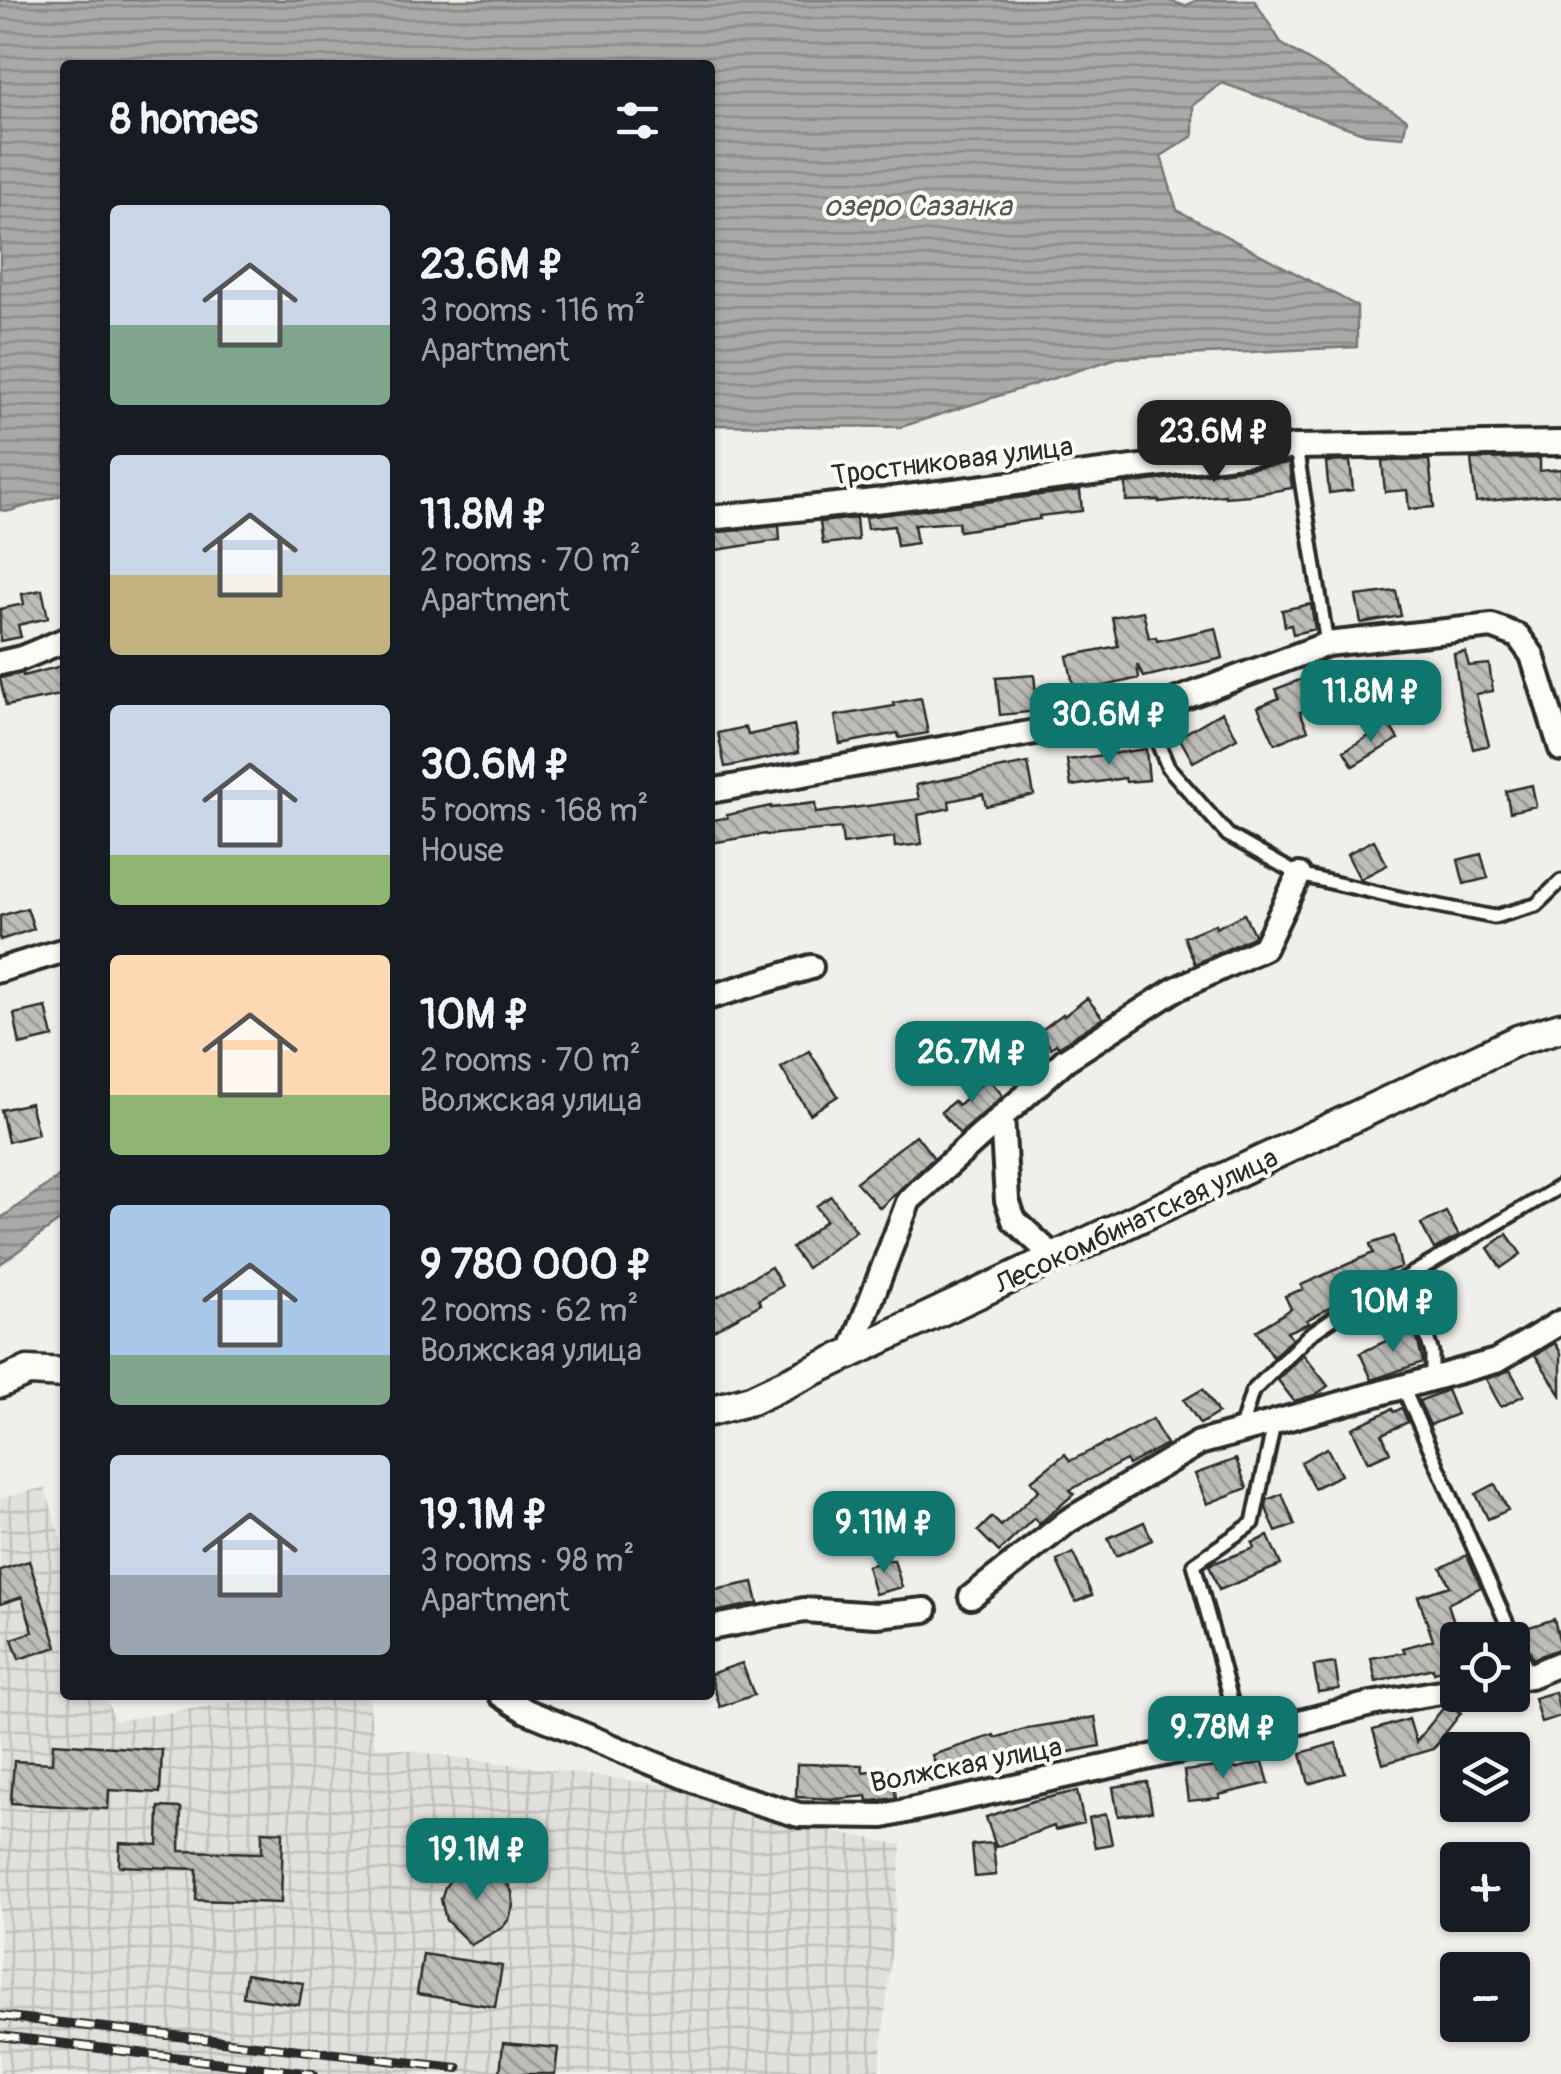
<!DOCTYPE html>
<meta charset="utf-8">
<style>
:root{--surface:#171b24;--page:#20242c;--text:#f1f3f6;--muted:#9ea1a6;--accent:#0f766e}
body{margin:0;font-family:Pangolin,sans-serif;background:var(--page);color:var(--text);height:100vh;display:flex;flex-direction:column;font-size:38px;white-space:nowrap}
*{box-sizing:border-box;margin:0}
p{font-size:32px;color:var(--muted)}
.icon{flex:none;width:55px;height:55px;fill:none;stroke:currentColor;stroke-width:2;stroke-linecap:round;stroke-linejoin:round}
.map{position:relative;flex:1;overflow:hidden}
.panel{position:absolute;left:60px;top:60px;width:655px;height:1640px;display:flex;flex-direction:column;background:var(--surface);border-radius:10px;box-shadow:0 2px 8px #0004}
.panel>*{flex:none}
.controls{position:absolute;left:1440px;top:1622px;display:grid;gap:20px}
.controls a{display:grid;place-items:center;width:90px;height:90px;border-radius:10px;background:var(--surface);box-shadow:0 2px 8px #0004;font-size:50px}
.price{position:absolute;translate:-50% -85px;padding:0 22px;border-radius:20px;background:var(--accent);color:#fff;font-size:32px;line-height:65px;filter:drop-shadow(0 2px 5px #0008)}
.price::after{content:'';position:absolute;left:50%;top:60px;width:30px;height:22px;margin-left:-15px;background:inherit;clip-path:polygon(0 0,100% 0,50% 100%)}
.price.on{background:#222;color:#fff}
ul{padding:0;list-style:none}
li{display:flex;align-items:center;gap:30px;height:250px;padding:0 50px}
li span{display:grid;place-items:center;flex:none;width:280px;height:200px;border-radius:10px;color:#555}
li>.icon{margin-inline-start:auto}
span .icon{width:120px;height:120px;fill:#fffc;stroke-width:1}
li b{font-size:42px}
h2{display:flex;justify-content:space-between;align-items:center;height:120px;padding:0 50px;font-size:42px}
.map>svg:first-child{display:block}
.industrial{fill:url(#industrial-grid)}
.water{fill:url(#water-rules);stroke:#777775;stroke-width:2.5}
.building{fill:url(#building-back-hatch);stroke:#2b2b2b;stroke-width:2.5}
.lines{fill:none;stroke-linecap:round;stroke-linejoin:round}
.service-casing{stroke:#2b2b2b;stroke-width:19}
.minor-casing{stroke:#2b2b2b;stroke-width:30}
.tertiary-casing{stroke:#2b2b2b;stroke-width:35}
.service{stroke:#fdfcf7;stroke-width:11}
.minor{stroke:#fdfcf7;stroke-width:22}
.tertiary{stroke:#fdfcf7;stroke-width:28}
.rail-casing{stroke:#2b2b2b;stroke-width:10}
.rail{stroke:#fdfcf7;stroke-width:6;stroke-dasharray:19;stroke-linecap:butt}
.labels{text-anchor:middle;stroke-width:8;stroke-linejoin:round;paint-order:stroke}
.street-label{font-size:28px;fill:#2b2b2b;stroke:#fdfcf7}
.water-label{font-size:30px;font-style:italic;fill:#575756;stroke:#fdfcf7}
</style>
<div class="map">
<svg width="1561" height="2074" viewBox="0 0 1561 2074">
<defs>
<pattern id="industrial-grid" width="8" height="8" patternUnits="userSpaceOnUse" patternTransform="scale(2.5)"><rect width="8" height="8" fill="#e1e0dc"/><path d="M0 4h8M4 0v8" fill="none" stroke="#c1c0bd"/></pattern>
<pattern id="water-rules" width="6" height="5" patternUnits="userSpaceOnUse" patternTransform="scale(2.5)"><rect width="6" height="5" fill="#aaa9a7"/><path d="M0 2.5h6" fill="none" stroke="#8b8a88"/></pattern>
<pattern id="building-back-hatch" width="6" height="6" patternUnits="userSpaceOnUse" patternTransform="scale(2.5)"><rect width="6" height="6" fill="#bdbcb8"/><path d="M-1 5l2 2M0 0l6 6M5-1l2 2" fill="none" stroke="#9a9996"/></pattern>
</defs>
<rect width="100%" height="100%" fill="#f0efeb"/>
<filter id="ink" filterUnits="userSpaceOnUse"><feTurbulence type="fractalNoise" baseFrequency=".01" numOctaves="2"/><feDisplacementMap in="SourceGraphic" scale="20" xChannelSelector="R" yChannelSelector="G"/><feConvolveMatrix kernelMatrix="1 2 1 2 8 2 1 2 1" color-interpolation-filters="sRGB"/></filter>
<g filter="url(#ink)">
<path class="industrial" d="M 45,1487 L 65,1555 L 65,1695 L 106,1695 L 114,1721 L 282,1695 L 368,1695 L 375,1746 L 707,1791 L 790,1823 L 902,1845 L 879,2074 L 0,2074 L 0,1499 Z"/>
<path class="water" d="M 0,0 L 1167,0 L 1185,6 L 1197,0 L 1254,0 L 1282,44 L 1407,119 L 1403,137 L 1366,134 L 1222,83 L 1193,105 L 1193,136 L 1161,156 L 1177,210 L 1357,306 L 1357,347 L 1117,358 L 901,427 L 710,425 L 710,65 L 65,65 L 65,494 L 10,511 L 0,510 Z
M 65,1172 L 65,1217 L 0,1264 L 0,1219 Z"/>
<path class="building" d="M 1540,458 L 1540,471 L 1561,469 L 1561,494 L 1476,502 L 1471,459 Z
M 1429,460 L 1434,507 L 1409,509 L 1407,490 L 1385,492 L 1382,461 Z
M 1350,461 L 1353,490 L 1329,493 L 1326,462 Z
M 1289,463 L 1292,488 L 1250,495 L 1225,497 L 1225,495 L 1159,502 L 1159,500 L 1126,501 L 1126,484 Z
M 1080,490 L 1082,511 L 1039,516 L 1040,519 L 959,531 L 958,522 L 914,525 L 917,543 L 897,546 L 894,526 L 867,529 L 865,517 Z
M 856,518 L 858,540 L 823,544 L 820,522 Z
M 779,526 L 780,540 L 710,551 L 710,533 Z
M 42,590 L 48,618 L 18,625 L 21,637 L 0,641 L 0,609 L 24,604 L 22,594 Z
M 1396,591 L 1401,616 L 1361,623 L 1356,596 Z
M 1311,604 L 1315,629 L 1293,634 L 1291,625 L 1285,626 L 1282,610 Z
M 1143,611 L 1149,638 L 1156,637 L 1157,641 L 1216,628 L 1223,658 L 1144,677 L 1137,664 L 1139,678 L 1075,693 L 1067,656 L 1118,646 L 1112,617 Z
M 1465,652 L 1469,666 L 1489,664 L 1493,691 L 1476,694 L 1489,745 L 1473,749 L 1460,696 L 1454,654 Z
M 65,665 L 65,694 L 6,706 L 0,678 L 23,673 L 23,676 Z
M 1336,666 L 1347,694 L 1300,712 L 1308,730 L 1275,744 L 1258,707 L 1279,698 L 1276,689 Z
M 1034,675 L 1038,711 L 1000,715 L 996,678 Z
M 1409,677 L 1413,710 L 1393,713 L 1389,679 Z
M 921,698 L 928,733 L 899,738 L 898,733 L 840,744 L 835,716 L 894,706 L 893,703 Z
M 1222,712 L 1237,738 L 1193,762 L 1179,737 Z
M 1389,724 L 1398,739 L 1353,766 L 1344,751 Z
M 794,725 L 799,752 L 725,767 L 718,733 L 746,727 L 748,735 Z
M 1146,749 L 1149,780 L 1126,782 L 1125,778 L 1071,786 L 1067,760 Z
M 1028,763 L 1034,795 L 986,806 L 983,794 L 949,801 L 950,808 L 918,815 L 922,844 L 895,847 L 894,837 L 843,844 L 841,828 L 766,835 L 765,834 L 710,843 L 710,820 L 727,818 L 727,815 L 771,806 L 771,808 L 815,803 L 816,813 L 919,799 L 916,785 Z
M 1532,785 L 1536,806 L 1510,812 L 1506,791 Z
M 1374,840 L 1387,865 L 1360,879 L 1347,854 Z
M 1481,854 L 1488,878 L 1464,884 L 1458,860 Z
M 27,908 L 34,929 L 0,940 L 0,916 Z
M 1244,914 L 1254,934 L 1253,937 L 1195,964 L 1184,937 L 1215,924 L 1216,928 Z
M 1087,998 L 1103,1018 L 1058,1047 L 1056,1044 L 1051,1048 L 1039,1032 L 1063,1014 L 1064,1016 Z
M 46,1007 L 53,1037 L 20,1045 L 14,1014 Z
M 809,1051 L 838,1096 L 810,1114 L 781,1068 Z
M 988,1078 L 1003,1096 L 960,1134 L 941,1112 L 954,1101 L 958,1105 Z
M 30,1103 L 38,1134 L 8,1142 L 1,1110 Z
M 916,1135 L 934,1158 L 880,1208 L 856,1182 Z
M 831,1196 L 856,1231 L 807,1268 L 792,1248 L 826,1220 L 816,1206 Z
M 1446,1212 L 1459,1236 L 1434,1249 L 1421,1224 Z
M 1507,1234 L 1521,1254 L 1501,1268 L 1488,1248 Z
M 1394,1236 L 1401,1267 L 1363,1280 L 1364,1283 L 1339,1293 L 1342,1301 L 1307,1320 L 1309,1323 L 1287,1332 L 1292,1339 L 1273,1357 L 1256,1331 L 1291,1309 L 1285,1296 L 1303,1289 L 1301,1285 L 1373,1253 L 1370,1244 Z
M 771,1267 L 782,1286 L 758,1300 L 761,1304 L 710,1332 L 710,1301 Z
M 1415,1330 L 1423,1362 L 1372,1380 L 1360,1353 L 1401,1334 Z
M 1555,1343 L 1561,1353 L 1561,1395 L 1535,1355 Z
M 1303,1354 L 1328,1386 L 1315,1395 L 1294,1401 L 1278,1380 Z
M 1510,1370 L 1524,1395 L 1501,1407 L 1486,1379 Z
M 1203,1389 L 1218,1413 L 1200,1424 L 1184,1400 Z
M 1447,1390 L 1457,1414 L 1430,1425 L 1419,1401 Z
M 1402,1408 L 1408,1422 L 1382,1434 L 1390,1452 L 1368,1462 L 1352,1428 L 1392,1409 L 1394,1412 Z
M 1152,1419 L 1166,1444 L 1128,1465 L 1126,1460 L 1070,1490 L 1074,1494 L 1039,1524 L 1034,1518 L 999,1552 L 978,1531 L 992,1517 L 1001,1526 L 1039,1490 L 1031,1481 L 1065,1454 L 1070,1461 L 1106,1443 L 1107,1444 Z
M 1327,1448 L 1341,1475 L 1314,1488 L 1301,1462 Z
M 1236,1459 L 1247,1488 L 1207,1504 L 1195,1474 Z
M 1495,1484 L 1508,1510 L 1488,1519 L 1476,1494 Z
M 1282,1494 L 1295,1525 L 1276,1532 L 1266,1508 L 1267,1500 Z
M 1144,1522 L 1152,1540 L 1116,1556 L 1108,1538 Z
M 1268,1536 L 1281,1565 L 1219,1590 L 1209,1565 L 1254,1548 L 1252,1543 Z
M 1073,1553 L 1092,1595 L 1076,1602 L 1057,1561 Z
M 1467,1555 L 1481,1587 L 1448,1604 L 1458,1634 L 1458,1665 L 1434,1672 L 1433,1668 L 1376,1682 L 1371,1658 L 1405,1652 L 1403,1648 L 1433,1640 L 1418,1596 L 1450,1586 L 1441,1568 Z
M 887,1560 L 894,1560 L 902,1587 L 875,1594 L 867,1566 Z
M 29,1561 L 57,1647 L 19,1659 L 12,1639 L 33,1632 L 22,1597 L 0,1604 L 0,1570 Z
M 753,1582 L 758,1603 L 710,1613 L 710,1591 Z
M 1554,1619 L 1561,1648 L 1533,1659 L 1520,1630 Z
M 742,1663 L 754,1695 L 720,1707 L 710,1674 Z
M 1335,1663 L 1339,1689 L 1318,1692 L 1314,1666 Z
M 1555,1692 L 1561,1716 L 1541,1722 L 1534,1698 Z
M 1451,1705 L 1461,1713 L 1433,1749 L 1383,1764 L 1373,1730 L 1409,1719 L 1416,1742 L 1444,1707 Z
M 1095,1717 L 1100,1746 L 1064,1753 L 1062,1742 L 1014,1756 L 1012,1751 L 967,1765 L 969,1772 L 942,1781 L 932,1755 L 994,1735 L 995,1738 L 1028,1728 Z
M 53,1743 L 162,1750 L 160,1793 L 109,1790 L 108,1809 L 11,1803 L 14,1761 L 52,1763 Z
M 1336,1743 L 1345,1773 L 1309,1784 L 1301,1753 Z
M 1263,1762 L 1269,1783 L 1219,1795 L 1220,1798 L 1188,1801 L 1184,1771 L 1216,1767 L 1217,1773 Z
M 797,1764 L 862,1765 L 863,1772 L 892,1768 L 896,1798 L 873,1801 L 868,1801 L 867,1796 L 837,1799 L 796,1797 Z
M 1147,1782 L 1152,1811 L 1118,1816 L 1113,1787 Z
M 1077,1791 L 1084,1823 L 1055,1830 L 1054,1826 L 996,1847 L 986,1817 L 1033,1801 Z
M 159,1807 L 181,1808 L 180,1851 L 262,1853 L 262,1831 L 283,1832 L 281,1903 L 196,1900 L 197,1869 L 119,1866 L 120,1843 L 158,1845 Z
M 1106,1814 L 1112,1844 L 1095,1847 L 1089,1818 Z
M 993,1843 L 996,1875 L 975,1877 L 972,1845 Z
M 482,1866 L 494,1871 L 505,1880 L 512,1892 L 513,1906 L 509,1919 L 503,1927 L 471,1945 L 446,1920 L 441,1899 L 445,1887 L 453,1876 L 468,1867 Z
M 423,1954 L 502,1966 L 495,2007 L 417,1994 Z
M 246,1974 L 303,1983 L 299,2005 L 243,1997 Z
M 503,2043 L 558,2048 L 555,2074 L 500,2074 Z"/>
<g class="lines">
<defs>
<path id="service" d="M 1296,447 L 1327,644
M 1145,712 L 1168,767 L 1228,835 L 1299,875 L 1404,899 L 1494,917 L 1536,905 L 1561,881
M 1432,1379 L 1432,1353 L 1407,1277 L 1561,1186
M 1403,1387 L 1530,1676
M 1240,1431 L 1252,1392 L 1309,1335 L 1366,1296 L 1407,1277
M 1241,1737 L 1194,1564 L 1253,1523 L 1274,1424"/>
<path id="minor" d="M 710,518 L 884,500 L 1296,447 L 1561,443
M 0,663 L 22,658 L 65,640
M 710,791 L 1145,712 L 1327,644 L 1492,626 L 1518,636 L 1532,655 L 1561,749
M 0,970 L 65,950
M 710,997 L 811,967
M 1002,1116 L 1007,1200 L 1014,1220 L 1055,1258
M 850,1355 L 909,1200 L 1065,1060 L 1174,990 L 1264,948 L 1299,875
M 971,1597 L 1068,1521 L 1199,1443 L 1496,1361 L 1561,1322
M 710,1628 L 804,1610 L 876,1615 L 925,1610
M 1512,1679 L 1530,1676 L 1561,1663
M 501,1695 L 526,1711 L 723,1792 L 799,1815 L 883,1816 L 1241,1737 L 1371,1704 L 1458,1689"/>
<path id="tertiary" d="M 0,1383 L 28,1371 L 65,1373
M 710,1411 L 751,1400 L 1518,1040 L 1561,1027"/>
</defs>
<use href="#service" class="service-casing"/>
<use href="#minor" class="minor-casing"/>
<use href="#tertiary" class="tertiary-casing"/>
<use href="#service" class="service"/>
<use href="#minor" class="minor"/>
<use href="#tertiary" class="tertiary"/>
<defs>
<path id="rail" d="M 0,2016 L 458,2068
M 0,2036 L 313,2074"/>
</defs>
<use href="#rail" class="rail-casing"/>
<use href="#rail" class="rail"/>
</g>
</g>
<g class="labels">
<g class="street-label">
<text transform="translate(952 460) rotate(-7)" y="10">Тростниковая улица</text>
<text transform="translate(1136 1220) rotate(-25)" y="10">Лесокомбинатская улица</text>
<text transform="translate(966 1764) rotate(-11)" y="10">Волжская улица</text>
</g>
<g class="water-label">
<text x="918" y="216">озеро Сазанка</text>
</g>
</g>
</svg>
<div class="controls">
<a><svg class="icon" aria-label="locate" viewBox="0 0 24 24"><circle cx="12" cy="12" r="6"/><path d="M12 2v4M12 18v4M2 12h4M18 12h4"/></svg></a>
<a><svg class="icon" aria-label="layers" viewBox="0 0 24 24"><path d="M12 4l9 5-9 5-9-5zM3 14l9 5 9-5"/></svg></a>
<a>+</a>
<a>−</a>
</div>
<b class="price on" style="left:1214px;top:485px">23.6M ₽</b>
<b class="price" style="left:1371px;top:745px">11.8M ₽</b>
<b class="price" style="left:1109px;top:768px">30.6M ₽</b>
<b class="price" style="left:972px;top:1106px">26.7M ₽</b>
<b class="price" style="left:1393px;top:1355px">10M ₽</b>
<b class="price" style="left:884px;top:1576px">9.11M ₽</b>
<b class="price" style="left:1223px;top:1781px">9.78M ₽</b>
<b class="price" style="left:477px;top:1903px">19.1M ₽</b>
<section class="panel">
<h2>8 homes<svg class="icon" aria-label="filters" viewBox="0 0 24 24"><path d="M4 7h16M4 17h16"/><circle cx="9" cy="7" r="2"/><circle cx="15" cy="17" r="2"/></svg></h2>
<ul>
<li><span style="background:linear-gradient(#c9d6e8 60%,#7fa58c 0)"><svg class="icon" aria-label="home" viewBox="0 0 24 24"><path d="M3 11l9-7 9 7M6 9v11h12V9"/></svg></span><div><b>23.6M ₽</b><p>3 rooms · 116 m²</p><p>Apartment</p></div></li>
<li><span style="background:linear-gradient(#c9d6e8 60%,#c2b280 0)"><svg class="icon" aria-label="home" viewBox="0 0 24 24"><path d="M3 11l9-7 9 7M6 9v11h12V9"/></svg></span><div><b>11.8M ₽</b><p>2 rooms · 70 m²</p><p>Apartment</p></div></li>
<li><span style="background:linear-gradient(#c9d6e8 75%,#8fb573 0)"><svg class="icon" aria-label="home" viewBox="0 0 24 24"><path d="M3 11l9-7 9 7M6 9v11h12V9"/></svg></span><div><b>30.6M ₽</b><p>5 rooms · 168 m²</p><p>House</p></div></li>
<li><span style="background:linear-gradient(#ffd9b3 70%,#8fb573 0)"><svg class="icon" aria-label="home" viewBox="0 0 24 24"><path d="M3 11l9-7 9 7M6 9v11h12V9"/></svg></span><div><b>10M ₽</b><p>2 rooms · 70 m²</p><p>Волжская улица</p></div></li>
<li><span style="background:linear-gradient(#a9c7e8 75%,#7fa58c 0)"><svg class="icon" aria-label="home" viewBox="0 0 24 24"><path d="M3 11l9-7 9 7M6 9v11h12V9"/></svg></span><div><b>9 780 000 ₽</b><p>2 rooms · 62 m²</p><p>Волжская улица</p></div></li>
<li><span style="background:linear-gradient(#c9d6e8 60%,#9aa5b1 0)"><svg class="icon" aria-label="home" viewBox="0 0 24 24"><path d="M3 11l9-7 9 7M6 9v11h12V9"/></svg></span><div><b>19.1M ₽</b><p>3 rooms · 98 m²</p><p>Apartment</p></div></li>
</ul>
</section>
</div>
